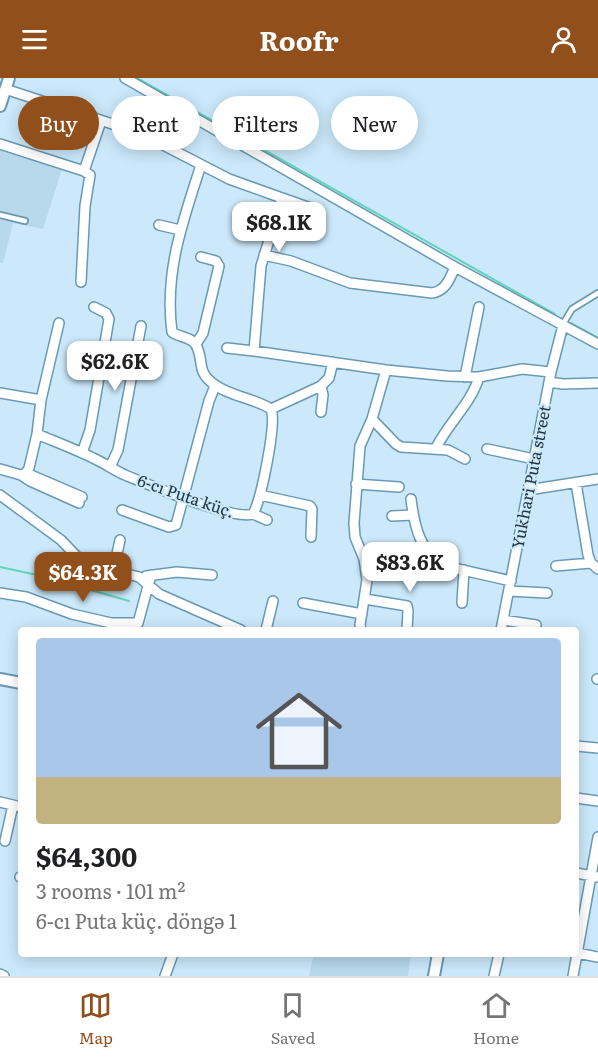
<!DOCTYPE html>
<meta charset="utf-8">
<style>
:root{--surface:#fff;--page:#f2f2f2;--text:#202124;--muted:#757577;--line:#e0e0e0;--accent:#904f1b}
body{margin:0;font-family:Literata,serif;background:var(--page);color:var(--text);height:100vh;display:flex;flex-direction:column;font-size:22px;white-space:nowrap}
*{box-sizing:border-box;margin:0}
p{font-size:20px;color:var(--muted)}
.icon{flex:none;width:33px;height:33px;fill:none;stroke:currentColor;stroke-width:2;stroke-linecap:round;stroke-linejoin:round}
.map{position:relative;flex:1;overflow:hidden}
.panel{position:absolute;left:18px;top:549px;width:561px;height:330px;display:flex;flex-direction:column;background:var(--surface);border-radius:6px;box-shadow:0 3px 15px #0003}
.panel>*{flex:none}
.top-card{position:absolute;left:18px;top:18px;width:562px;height:54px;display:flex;gap:12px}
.price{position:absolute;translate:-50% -51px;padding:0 14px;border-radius:12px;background:#fff;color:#222;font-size:20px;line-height:39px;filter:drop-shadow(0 2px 3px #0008)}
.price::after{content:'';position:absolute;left:50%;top:36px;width:18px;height:14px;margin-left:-9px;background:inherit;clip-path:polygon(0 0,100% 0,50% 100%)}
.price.on{background:var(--accent);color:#fff}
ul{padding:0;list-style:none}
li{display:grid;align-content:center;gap:12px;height:318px;padding:0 18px}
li+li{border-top:2px solid var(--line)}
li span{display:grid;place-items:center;height:186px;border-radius:6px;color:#555}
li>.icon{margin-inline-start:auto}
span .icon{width:108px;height:108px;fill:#fffc;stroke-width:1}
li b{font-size:26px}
.tag{padding:0 21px;border-radius:27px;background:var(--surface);box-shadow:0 3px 15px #0003;font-size:21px;line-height:54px}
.tag.on{background:var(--accent);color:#fff}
header{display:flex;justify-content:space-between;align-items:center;height:78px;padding:0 18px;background:var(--accent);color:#fff;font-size:27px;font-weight:700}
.menu{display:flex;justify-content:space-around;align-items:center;height:84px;border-top:2px solid var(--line);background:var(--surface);font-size:16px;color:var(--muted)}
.menu a{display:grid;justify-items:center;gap:3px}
.menu .on{color:var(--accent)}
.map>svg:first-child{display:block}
.built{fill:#b8d9ec}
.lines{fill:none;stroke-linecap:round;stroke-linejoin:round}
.stream{stroke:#61d5b8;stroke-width:2}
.service-casing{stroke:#6999b5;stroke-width:8}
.minor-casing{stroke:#6999b5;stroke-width:12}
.tertiary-casing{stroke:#6999b5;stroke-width:14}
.service{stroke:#fff;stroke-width:4.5}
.minor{stroke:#fff;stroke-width:9}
.tertiary{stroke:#fff;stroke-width:10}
.labels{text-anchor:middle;stroke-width:4.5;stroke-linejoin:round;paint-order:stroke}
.street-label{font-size:16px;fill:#233743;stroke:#cbe9fb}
</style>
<header><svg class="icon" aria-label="menu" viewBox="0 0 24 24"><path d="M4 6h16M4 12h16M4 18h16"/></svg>Roofr<svg class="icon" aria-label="person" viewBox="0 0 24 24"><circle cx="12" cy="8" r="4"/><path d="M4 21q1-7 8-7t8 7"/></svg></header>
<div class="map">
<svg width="598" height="898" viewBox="0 0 598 898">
<rect width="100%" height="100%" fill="#cbe9fb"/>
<path class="built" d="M 0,68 L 62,91 L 43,151 L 13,145 L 3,185 L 0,185 Z
M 314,876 L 411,876 L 408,898 L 309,898 Z"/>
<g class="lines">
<path class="stream" d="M 137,0 L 555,236
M 571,245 L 598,260
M 0,489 L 42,498 L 129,523"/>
<defs>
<path id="service" d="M 0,137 L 25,143
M 563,246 L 572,231 L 598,215"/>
<path id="minor" d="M 125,0 L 455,189 L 598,266
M 5,11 L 140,55 L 229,101 L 282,120 L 261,188 L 254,273 L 386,292 L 447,298 L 479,299 L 522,291 L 551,294
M 0,66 L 84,93 L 90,97 L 85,128 L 81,204
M 84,93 L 101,43
M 282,120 L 316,132
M 159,147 L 180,152
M 264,177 L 291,183 L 350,205 L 432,215 C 446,213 450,200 455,189
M 196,266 L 203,255 L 219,188 L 216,183 L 201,179
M 227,270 L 254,273
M 465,299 L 479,229
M 549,304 L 563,306 L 598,305
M 0,315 L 41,322
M 271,331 L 321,308 L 329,300 L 333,284
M 321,334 L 323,317 L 321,308
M 372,341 L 396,366 L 401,369 L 448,372 L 465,381
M 37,356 C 56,364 75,371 93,380 C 104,385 114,392 125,397 C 147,406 235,443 253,436 C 261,422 277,345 271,331 C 254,320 232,319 215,307 C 195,293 205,284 196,267 C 192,259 178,259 172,254 C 164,194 183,143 201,87
M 436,370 C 448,345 471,326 479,299
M 487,371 L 534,381
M 82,375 L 90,352 L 109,241 L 106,235 L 94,229
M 110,389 L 118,372 L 141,248
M 0,391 L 21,397 L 26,395 L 29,390 L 37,356 L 41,322 L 59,245
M 26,395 L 82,419
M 21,397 L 30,403 L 79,425
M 576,405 L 588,477 L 591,485 L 598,491
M 356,406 L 399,409
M 528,412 L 598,401
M 0,417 L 61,462 L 83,485 L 139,499 L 159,516 L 241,552
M 260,417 L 310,428 L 312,431 L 311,459
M 411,421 C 414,446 420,476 445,488 L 511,503
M 122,432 L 169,449 L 176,447 L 209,323 L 215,308
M 253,436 L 267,442
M 392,438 L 413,437
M 556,488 L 591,485
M 113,494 L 120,462
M 146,498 L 177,494 L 212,497
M 509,513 L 547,515
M 0,515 L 26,519 L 72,536 L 111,545 L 138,545 L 151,497
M 365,521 L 407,528 L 408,533 L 407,552
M 303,525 L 362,536
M 462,525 L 464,492
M 503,542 L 536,547
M 266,552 L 273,523
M 361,552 L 360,547 L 367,502 L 364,481 L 355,459 L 354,445 L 360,368 L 372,341 L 386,292
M 501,552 L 551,294 L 563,247
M 597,601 L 598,601
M 576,668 L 598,670
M 576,720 L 598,723
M 0,724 L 21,729
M 5,763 L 13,727
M 576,795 L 598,799
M 20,799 L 21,799
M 577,875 L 598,879
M 0,896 L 4,898
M 165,898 L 173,876
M 494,898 L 499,876
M 573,898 L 598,759"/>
<path id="tertiary" d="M 0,28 L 9,0
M 0,601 L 21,605
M 434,898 L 438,876"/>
</defs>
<use href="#service" class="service-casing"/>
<use href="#minor" class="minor-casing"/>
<use href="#tertiary" class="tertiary-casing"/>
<use href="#service" class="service"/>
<use href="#minor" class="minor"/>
<use href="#tertiary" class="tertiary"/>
</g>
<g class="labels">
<g class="street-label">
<text transform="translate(531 399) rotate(-79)" y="6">Yukhari Puta street</text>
<text transform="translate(186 418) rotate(19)" y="6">6-cı Puta küç.</text>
</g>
</g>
</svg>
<b class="price" style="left:279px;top:175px">$68.1K</b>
<b class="price" style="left:115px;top:314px">$62.6K</b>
<b class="price" style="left:410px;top:515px">$83.6K</b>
<b class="price on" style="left:83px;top:525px">$64.3K</b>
<div class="top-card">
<a class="tag on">Buy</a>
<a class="tag">Rent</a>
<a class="tag">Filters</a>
<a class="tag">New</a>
</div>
<section class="panel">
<ul>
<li><span style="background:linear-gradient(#a9c7e8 75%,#c2b280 0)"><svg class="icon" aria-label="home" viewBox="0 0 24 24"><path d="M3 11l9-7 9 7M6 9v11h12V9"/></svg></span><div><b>$64,300</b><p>3 rooms · 101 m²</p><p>6-cı Puta küç. döngə 1</p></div></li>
</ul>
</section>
</div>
<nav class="menu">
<a class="on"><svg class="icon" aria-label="map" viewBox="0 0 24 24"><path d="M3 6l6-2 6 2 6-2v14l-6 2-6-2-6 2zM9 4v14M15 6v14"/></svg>Map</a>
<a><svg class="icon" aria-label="saved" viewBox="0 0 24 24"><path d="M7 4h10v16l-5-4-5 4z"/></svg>Saved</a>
<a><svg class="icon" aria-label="home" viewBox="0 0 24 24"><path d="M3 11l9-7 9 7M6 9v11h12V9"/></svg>Home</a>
</nav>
